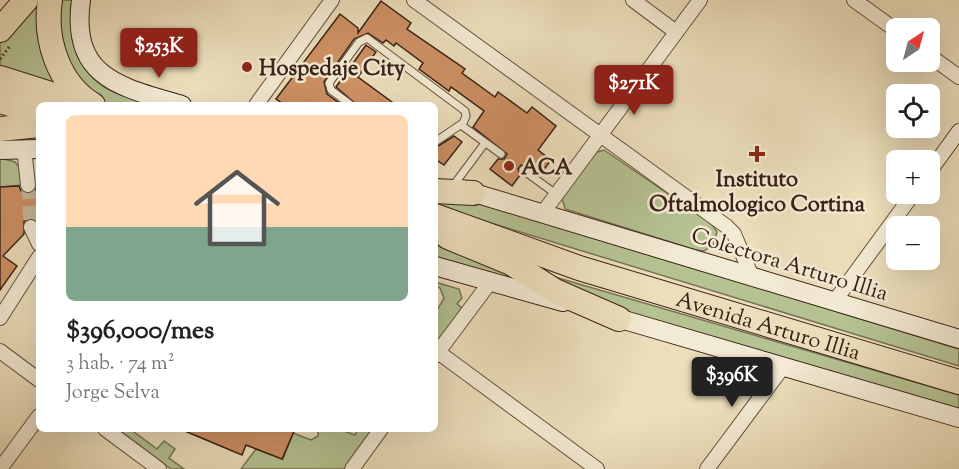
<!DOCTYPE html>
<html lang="es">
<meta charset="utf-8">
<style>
:root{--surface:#fff;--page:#f6f6f6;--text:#222;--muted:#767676;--accent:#8f2418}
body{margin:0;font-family:"Sorts Mill Goudy",serif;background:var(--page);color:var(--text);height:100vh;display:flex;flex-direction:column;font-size:22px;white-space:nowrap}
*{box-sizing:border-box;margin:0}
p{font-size:20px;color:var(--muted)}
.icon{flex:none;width:33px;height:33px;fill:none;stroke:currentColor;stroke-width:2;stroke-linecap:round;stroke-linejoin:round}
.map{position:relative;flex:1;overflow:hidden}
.drawer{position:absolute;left:36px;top:102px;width:402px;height:330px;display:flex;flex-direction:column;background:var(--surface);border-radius:9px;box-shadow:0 6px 24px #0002}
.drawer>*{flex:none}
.needle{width:39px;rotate:36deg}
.tools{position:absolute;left:886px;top:18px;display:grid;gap:12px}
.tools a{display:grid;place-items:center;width:54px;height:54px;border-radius:9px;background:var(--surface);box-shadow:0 6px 24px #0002;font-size:30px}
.price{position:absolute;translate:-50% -51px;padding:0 14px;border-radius:6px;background:var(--accent);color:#fff;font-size:20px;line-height:39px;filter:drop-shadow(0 2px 3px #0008)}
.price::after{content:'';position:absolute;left:50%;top:36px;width:18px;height:14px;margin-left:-9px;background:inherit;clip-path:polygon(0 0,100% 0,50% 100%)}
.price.active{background:#222;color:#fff}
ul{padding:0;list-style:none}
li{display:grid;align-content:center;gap:12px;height:318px;padding:0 30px}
li span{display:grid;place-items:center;height:186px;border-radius:9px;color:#555}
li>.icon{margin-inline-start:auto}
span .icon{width:108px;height:108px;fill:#fffc;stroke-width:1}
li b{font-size:26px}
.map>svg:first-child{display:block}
.green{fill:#b5c292;stroke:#777254;stroke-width:1.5}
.building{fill:#cd9063;stroke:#392117;stroke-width:1.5}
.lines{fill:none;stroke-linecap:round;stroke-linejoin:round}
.street-tunnel{stroke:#c8b89a;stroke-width:14;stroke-dasharray:14 7;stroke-linecap:butt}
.lane-casing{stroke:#665040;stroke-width:9}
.street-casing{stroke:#665040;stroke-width:16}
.secondary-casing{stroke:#392117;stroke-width:20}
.highway-casing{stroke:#392117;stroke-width:26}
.path{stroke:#392117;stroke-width:3;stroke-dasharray:1.5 3;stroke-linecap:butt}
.lane{stroke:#f3ead3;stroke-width:7}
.street{stroke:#f3ead3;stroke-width:14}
.secondary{stroke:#f3ead3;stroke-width:18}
.highway{stroke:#ecdebb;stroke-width:24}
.poi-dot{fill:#8f2418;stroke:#f3ead3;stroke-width:2}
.labels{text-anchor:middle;stroke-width:5;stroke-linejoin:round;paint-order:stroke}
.poi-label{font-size:22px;font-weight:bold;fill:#392117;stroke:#f3ead3;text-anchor:start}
.street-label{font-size:22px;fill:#392117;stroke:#f3ead3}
</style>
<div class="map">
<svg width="959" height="469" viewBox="0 0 959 469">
<rect width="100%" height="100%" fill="#ecdebb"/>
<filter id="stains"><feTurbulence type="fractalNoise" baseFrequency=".00333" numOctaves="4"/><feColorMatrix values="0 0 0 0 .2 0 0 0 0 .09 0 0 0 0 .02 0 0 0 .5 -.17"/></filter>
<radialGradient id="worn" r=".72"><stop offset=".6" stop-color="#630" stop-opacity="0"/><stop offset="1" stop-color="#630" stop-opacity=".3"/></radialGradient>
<path class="green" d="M 36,0 L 41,0 L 66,92 L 0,70 L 0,43 Z
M 57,0 L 72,0 C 67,30 78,72 106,88 C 121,97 139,100 156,105 L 109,105 L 96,98 L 64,58 Z
M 604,150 L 711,223 L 717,232 L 713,245 L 704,251 L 696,250 L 565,209 L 562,198 L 594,153 Z
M 0,158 L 15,162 L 19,167 L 22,185 L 0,187 Z
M 435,198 L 492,206 L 959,349 L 959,366 L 435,206 Z
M 435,245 L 509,268 L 541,287 L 435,259 Z
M 531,270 L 959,395 L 959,410 L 579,298 Z
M 435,282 L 459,289 L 462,298 L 457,304 L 462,308 L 435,345 L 435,314 L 444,298 L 440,288 L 435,286 Z
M 117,429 L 130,429 L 157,449 L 164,441 L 175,449 L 169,458 L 184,469 L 171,469 Z
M 318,429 L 339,429 L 355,435 L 358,429 L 373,429 L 344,469 L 241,469 L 256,449 L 283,459 L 293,433 L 311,440 L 318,436 Z"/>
<path class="building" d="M 381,1 L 411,23 L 407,29 L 465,69 L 462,73 L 495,97 L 498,92 L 527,113 L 532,107 L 556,126 L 538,150 L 551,160 L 540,175 L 521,165 L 518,169 L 520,175 L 512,186 L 490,169 L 498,159 L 504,159 L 507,154 L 473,127 L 484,111 L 451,87 L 449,91 L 419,69 L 423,63 L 396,43 L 394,46 L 386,40 L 383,43 L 368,33 L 354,39 L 324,82 L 327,94 L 342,105 L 285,105 L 276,99 L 340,14 L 358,28 L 358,33 Z
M 366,45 L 376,52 L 358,77 L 396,105 L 357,105 L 336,87 Z
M 454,136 L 462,142 L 444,165 L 435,159 L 435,148 Z
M 39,183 L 39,219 L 31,218 L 24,221 L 24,234 L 3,256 L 17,266 L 0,290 L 0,187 L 19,186 L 21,191 L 28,194 L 34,192 Z
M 180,429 L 295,429 L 282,459 L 246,445 L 242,455 Z"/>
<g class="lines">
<path class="street-tunnel" d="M 28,185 L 31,227"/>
<defs>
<path id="lane" d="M 351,105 L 331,90 L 329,83 L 359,42 L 367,38 L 465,111 L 466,116 L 463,123 L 435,142
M 461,125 L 501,154
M 523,170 L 556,194
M 453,186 L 485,143"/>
<path id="street" d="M 414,0 L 726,226 L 734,234 L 752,277
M 633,0 L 676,32
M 854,0 L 897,31
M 930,56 L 959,77
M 256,105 L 332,0
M 24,148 L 28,185
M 930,171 L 959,131
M 542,214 L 700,0
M 31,227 L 39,244
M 834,302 L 913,194
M 0,318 L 39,257
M 0,351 L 39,380
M 438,352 L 597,469
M 435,356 L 491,281
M 105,429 L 159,469
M 0,469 L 39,416
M 352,469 L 381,429
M 707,469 L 783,367"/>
<path id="secondary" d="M 81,0 C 70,79 122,87 182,105
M 0,150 L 39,149
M 461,189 L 959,339
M 435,266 L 563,302
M 607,315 L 959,418"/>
<g id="highway">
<path d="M 50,0 C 44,39 58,84 93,105"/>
<path d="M 0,30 L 26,0"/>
<path d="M 0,78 L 85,105"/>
<path d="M 0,101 L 39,113"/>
<path d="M 0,129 L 39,125"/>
<path d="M 435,191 L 473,193"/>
<path id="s1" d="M 435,216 L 579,268 L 959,382"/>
<path d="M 448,237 L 511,263 L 555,291 L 619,319"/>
</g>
</defs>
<use href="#lane" class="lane-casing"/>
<use href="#street" class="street-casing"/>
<use href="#secondary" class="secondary-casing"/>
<use href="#highway" class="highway-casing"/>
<path class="path" d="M 0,59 L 10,46"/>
<use href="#lane" class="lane"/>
<use href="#street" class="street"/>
<use href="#secondary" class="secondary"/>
<use href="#highway" class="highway"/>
</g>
<g class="poi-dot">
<circle cx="247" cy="67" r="6"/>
<path d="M754 145h6v6h6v6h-6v6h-6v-6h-6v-6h6z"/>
<circle cx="509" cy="166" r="6"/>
</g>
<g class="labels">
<g class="poi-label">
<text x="259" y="75">Hospedaje City</text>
<text x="521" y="174">ACA</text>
<text x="757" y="186" text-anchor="middle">Instituto<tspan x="757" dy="25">Oftalmologico Cortina</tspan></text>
</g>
<g class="street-label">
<text transform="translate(790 263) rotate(17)" y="8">Colectora Arturo Illia</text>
<text dy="8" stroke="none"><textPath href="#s1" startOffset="351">Avenida Arturo Illia</textPath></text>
</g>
</g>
<rect width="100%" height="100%" filter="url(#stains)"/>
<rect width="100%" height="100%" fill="url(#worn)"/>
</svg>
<div class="tools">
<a><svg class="needle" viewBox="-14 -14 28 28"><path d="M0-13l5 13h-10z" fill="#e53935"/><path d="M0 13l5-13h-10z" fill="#767676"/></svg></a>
<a><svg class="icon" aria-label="locate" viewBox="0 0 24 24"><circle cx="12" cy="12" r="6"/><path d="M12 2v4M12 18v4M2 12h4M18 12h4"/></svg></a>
<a>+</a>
<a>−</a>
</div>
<b class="price" style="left:159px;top:79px">$253K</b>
<b class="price" style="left:634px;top:116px">$271K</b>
<b class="price active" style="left:732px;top:408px">$396K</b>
<section class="drawer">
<ul>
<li><span style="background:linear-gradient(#ffd9b3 60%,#7fa58c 0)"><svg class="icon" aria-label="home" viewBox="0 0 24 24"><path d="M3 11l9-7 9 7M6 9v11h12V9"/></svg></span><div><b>$396,000/mes</b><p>3 hab. · 74 m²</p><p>Jorge Selva</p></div></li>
</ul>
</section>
</div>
